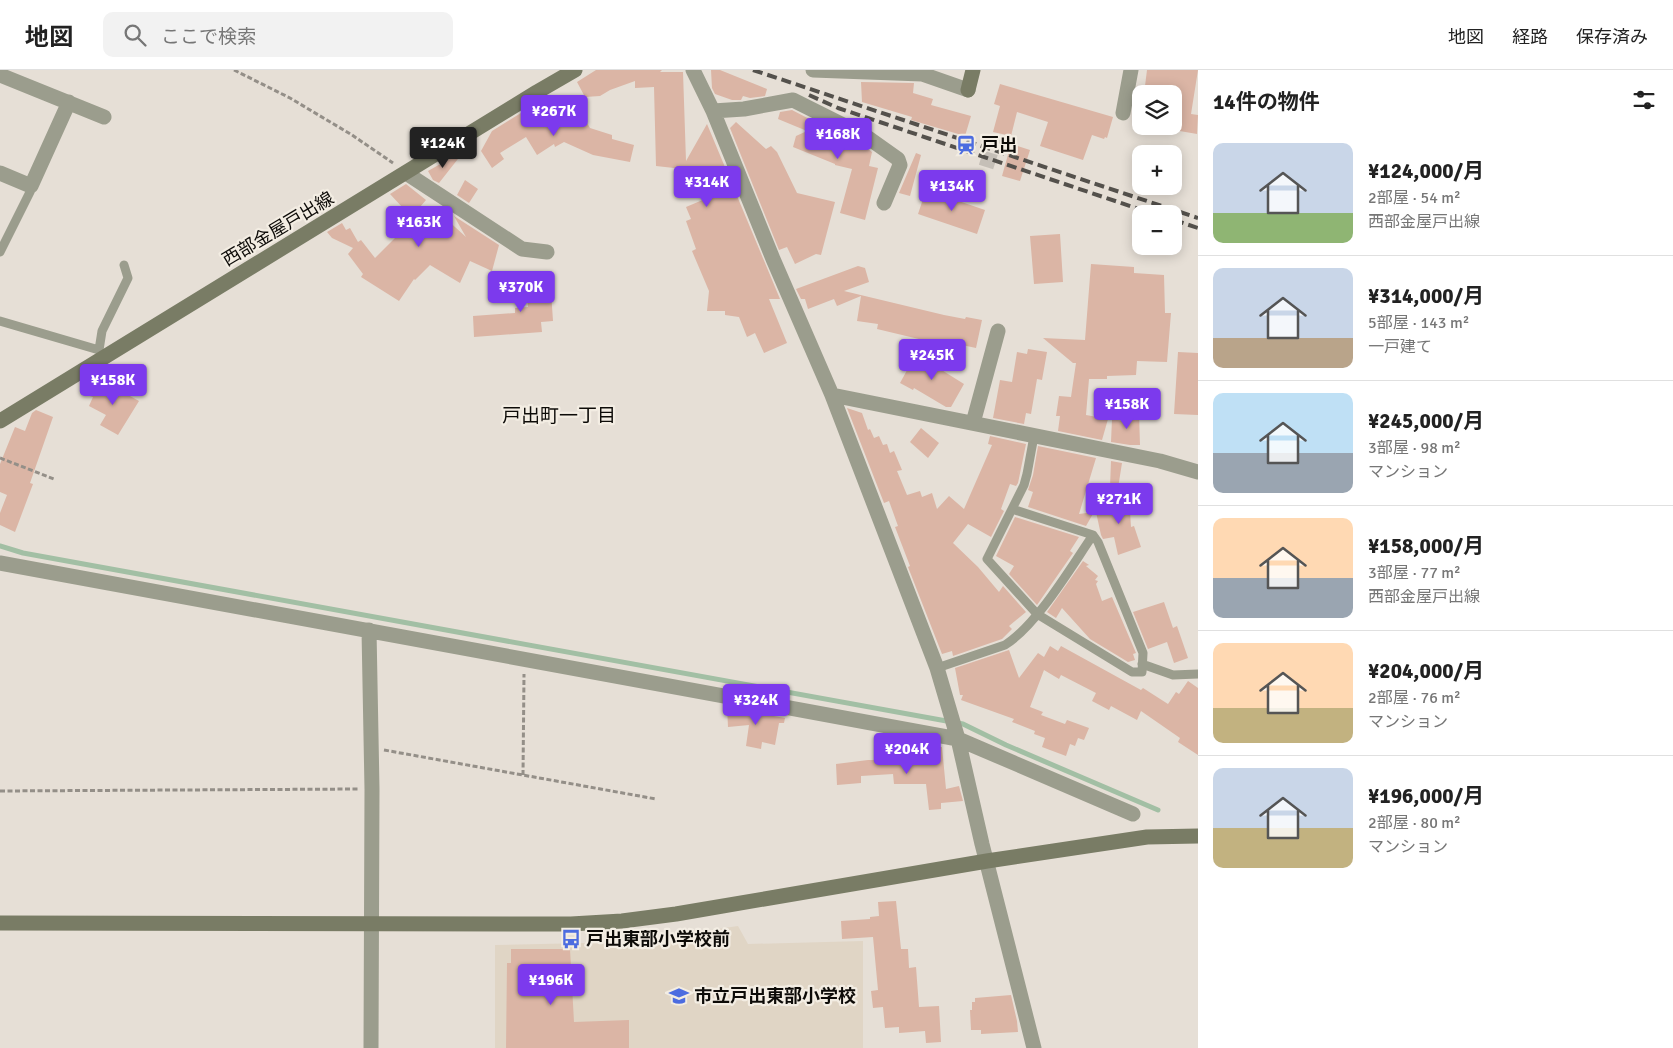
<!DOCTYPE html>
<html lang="ja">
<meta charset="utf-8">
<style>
:root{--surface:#fff;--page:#f2f2f2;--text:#222;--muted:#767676;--line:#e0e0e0;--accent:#7c3aed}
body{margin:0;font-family:Signika,"Noto Sans JP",sans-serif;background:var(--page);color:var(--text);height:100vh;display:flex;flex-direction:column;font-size:19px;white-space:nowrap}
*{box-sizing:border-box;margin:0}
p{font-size:16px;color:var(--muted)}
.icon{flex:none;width:28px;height:28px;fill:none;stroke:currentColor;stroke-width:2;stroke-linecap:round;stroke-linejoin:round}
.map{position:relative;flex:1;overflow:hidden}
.side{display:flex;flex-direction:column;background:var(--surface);width:475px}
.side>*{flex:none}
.tools{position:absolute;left:1132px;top:15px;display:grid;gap:10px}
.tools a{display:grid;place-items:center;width:50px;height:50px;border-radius:10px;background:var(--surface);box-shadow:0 2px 12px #0003;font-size:25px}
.price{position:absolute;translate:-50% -42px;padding:0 11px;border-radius:5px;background:var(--accent);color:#fff;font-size:16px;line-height:32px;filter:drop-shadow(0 1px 2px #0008)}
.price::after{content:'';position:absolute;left:50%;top:30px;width:15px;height:11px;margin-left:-8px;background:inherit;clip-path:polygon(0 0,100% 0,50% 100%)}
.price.current{background:#222;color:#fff}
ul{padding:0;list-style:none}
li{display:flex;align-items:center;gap:15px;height:125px;padding:0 15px}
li+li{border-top:1px solid var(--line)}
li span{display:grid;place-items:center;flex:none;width:140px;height:100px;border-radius:10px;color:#555}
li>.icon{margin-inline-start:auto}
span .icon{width:60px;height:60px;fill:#fffc;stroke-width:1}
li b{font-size:21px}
h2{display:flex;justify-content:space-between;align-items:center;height:60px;padding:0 15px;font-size:21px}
header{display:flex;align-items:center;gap:30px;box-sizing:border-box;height:70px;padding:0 25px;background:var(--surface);border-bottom:1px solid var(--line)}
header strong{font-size:24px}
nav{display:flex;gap:28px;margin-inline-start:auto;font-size:18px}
.search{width:350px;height:45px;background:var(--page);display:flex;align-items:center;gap:12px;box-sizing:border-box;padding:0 18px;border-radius:10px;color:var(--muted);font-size:19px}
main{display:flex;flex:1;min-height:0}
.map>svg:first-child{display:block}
.built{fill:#e0d5c5}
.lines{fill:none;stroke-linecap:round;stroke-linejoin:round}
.stream{stroke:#a2bfa4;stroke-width:5}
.building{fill:#dbb5a5}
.street-tunnel{stroke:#c5bfb7;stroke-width:15;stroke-dasharray:15 8;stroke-linecap:butt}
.path{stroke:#948f88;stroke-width:3;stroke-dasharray:5 2.5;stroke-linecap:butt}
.lane{stroke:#9b9d8d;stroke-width:9}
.street{stroke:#9b9d8d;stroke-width:15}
.secondary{stroke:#797c65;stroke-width:15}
.rail{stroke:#54514c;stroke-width:4;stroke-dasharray:10 5;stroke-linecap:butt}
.labels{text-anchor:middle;stroke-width:4.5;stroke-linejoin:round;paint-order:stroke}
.poi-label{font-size:18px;font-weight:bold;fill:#0d0b08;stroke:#f3ede3;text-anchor:start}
.street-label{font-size:18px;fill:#0d0b08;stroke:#f3ede3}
.neighbourhood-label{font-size:19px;fill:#0d0b08;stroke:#f3ede3}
</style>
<header>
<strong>地図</strong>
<div class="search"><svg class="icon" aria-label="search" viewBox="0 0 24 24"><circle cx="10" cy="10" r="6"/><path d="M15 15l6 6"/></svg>ここで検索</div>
<nav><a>地図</a><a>経路</a><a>保存済み</a></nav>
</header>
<main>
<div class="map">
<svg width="1198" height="978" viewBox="0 0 1198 978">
<rect width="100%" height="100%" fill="#e6dfd6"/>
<path class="built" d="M 738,856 L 748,874 L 863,871 L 863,978 L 495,978 L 495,875 L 630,872 Z"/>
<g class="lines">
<path class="stream" d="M 0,476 L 23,483 L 963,654 L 1006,675 L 1158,740"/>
</g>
<path class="building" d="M 596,0 L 662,0 L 660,2 L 683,2 L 686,91 L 707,54 L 780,229 L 769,229 L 787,273 L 764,283 L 755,263 L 747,267 L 739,247 L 725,245 L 725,241 L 707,241 L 709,221 L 692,181 L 696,179 L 686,151 L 691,149 L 686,137 L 731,118 L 690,113 L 692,100 L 656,96 L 654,17 L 635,18 L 635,11 L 610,20 L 600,26 L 585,27 L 577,12 Z
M 711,0 L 720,0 L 767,19 L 765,26 L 750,28 L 743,26 L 741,30 L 732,30 L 715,24 L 712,18 Z
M 1147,0 L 1198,0 L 1191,44 L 1198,45 L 1197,64 L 1174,60 L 1174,24 L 1144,24 Z
M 861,12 L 914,13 L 913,23 L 933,29 L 931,35 L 971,46 L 965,66 L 911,50 L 912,47 L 862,32 Z
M 1000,14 L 1113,47 L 1107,68 L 1105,67 L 1104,69 L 1092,65 L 1083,90 L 1040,76 L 1048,52 L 1017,42 L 1011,66 L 993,62 L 1000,36 L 994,34 Z
M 534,35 L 546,55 L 577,36 L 590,58 L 612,65 L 612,69 L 634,75 L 630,92 L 593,85 L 564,72 L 555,77 L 554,74 L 537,85 L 526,67 L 500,83 L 504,89 L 492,98 L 481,81 L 492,61 Z
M 792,40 L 842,66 L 840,71 L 864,76 L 872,82 L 869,96 L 878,98 L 865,150 L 840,143 L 852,99 L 835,95 L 835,94 L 793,77 L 796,66 L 807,61 L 778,49 L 780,42 Z
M 736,52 L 766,79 L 771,76 L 777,82 L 797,123 L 835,132 L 821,185 L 816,184 L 795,194 L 787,177 L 779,180 L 730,58 Z
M 1011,74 L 1030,80 L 1020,111 L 1002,106 Z
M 465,80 L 439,113 L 433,110 L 428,101 Z
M 916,83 L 921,85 L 910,126 L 899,123 Z
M 465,110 L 478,119 L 469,133 L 457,125 Z
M 406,114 L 426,130 L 420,137 L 441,153 L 444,147 L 466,167 L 454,146 L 499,175 L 492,201 L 470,191 L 460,213 L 430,195 L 415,210 L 414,209 L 399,231 L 361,207 L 363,204 L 348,184 L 353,178 L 332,168 L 327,162 L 342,153 L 346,160 L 350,158 L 358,172 L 361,170 L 375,188 L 407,156 L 396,147 L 403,138 L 390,124 Z
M 926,120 L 985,140 L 977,164 L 918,144 Z
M 1060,164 L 1063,212 L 1034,214 L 1030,166 Z
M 1091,194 L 1134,197 L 1134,203 L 1164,205 L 1165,243 L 1171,243 L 1167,292 L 1137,291 L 1136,305 L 1107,306 L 1107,309 L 1089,309 L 1086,345 L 1108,349 L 1102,370 L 1058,361 L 1060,346 L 1056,346 L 1059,326 L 1071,327 L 1076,293 L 1073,293 L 1043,268 L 1085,270 Z
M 858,196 L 865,198 L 869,212 L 844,221 L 944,245 L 965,249 L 966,247 L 982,250 L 976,278 L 962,275 L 962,278 L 923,270 L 877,259 L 878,254 L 857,251 L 861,226 L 837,236 L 834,229 L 808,239 L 805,229 L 801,229 L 796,219 Z
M 550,206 L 553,251 L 541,252 L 542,262 L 474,267 L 473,246 L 515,243 L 515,238 L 528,237 L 526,207 Z
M 1028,279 L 1047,282 L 1042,310 L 1037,309 L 1031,344 L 1026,343 L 1024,354 L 993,348 L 1000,310 L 1012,312 L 1017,282 L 1027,284 Z
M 917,282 L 942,296 L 940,299 L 964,314 L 951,337 L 946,337 L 914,318 L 913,320 L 900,313 Z
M 1178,282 L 1198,283 L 1198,345 L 1174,344 Z
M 99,309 L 139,331 L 118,365 L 100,355 L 106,345 L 89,336 L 93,327 L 90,326 Z
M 847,338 L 862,343 L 868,360 L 870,359 L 874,368 L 879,366 L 883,375 L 887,374 L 890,383 L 894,381 L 902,400 L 897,401 L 907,425 L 920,421 L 922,427 L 932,423 L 937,439 L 949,426 L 964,439 L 992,375 L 988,374 L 990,366 L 1026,374 L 1018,413 L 1016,416 L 1010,414 L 1001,439 L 1004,441 L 991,467 L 968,454 L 953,473 L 978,497 L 999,522 L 1003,516 L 1026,542 L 1009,556 L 1012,559 L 1002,569 L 953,586 L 952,581 L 942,584 L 908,497 L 910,496 L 895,457 L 898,456 L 889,431 L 884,433 Z
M 36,340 L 53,347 L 30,413 L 33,414 L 15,462 L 0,455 L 0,443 L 7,425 L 0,422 L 0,394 L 15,357 L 25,361 L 32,343 Z
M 1139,343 L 1140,375 L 1130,375 L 1111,372 L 1112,349 L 1123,351 L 1122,344 Z
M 921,358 L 939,373 L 928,388 L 910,372 Z
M 1038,376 L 1096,388 L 1079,444 L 1094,442 L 1086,456 L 1028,437 L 1033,422 L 1028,420 L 1033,405 Z
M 1111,391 L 1122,393 L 1118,418 L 1110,417 Z
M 1129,426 L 1131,457 L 1134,456 L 1141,477 L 1118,485 L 1114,467 L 1103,469 L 1101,465 L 1096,442 L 1110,440 L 1110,429 Z
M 1015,447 L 1079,467 L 1070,481 L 1073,483 L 1037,535 L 1009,504 L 1014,496 L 996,486 Z
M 1083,491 L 1089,495 L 1086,496 L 1098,506 L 1095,510 L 1098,511 L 1096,514 L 1102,531 L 1112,527 L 1136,583 L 1133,584 L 1135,590 L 1128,592 L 1090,569 L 1062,538 L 1056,548 L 1047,542 Z
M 1164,532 L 1173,558 L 1177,556 L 1188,588 L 1174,593 L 1167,572 L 1148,579 L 1133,542 Z
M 1050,576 L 1058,581 L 1061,576 L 1141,620 L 1143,618 L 1168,634 L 1176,622 L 1179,624 L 1188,611 L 1198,618 L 1198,685 L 1178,672 L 1180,668 L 1141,641 L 1137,650 L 1111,636 L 1109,640 L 1092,631 L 1096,623 L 1061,605 L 1059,609 L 1044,600 L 1030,637 L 1043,642 L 1041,645 L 1065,654 L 1067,650 L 1089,658 L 1084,670 L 1078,668 L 1075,676 L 1070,674 L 1066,686 L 1042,677 L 1045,668 L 1034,664 L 1035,661 L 1012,652 L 1014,649 L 961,630 L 963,625 L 960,625 L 955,598 L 1009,580 L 1019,608 L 1038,583 L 1044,587 Z
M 727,636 L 740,638 L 740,640 L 785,648 L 784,653 L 779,653 L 775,675 L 762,672 L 761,679 L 746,676 L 749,655 L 728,657 Z
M 924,677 L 942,677 L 946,719 L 959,716 L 963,731 L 941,733 L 941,739 L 929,740 L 926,714 L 894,714 L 893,704 L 861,706 L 861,713 L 837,715 L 836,694 L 868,690 L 925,691 Z
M 896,831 L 901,879 L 908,879 L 909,898 L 916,897 L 919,937 L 939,936 L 941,972 L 926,973 L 925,961 L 899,963 L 899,957 L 885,958 L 883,937 L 873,938 L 871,921 L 878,920 L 873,867 L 842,869 L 841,851 L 870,849 L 870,847 L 879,846 L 878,832 Z
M 511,879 L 570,879 L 574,952 L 629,950 L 629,978 L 506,978 L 507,893 L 511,893 Z
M 1011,925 L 1017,951 L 1018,962 L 981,964 L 981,960 L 971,960 L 970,940 L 972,940 L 972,932 L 975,932 L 975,928 Z"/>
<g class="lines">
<path class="street-tunnel" d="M 986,97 L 996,66"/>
<path class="path" d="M 234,0 L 290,28 L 352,65 L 393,93
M 0,388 L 54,409
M 384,680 L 656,729
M 523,705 L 524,604
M 0,721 L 359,719"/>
<path class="lane" d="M 0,182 L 30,122 L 31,116
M 0,251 L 99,280 L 103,288
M 99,280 L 102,261 L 128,208 L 124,195
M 1012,439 L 1093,465 L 1098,472 L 1143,583 L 1142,602 L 1132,602 L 1037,544 L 987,489 L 1024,415 L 1027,404 L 1034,366
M 1142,594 L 1173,605 L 1198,604
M 937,598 L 1005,575 C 1037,555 1071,497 1093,465"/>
<path class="street" d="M 693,0 L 713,41 L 773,189 L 832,325 L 937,598 L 958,669 L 982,774 L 1034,978
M 813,0 L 922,4 L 968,20
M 0,5 L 104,47
M 713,41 L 744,39 L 793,30 L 867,67 L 898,89 L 900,95 L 884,133
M 1123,43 L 1131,0
M 0,103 L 31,116 L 69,32
M 406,103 L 522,179 L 547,182
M 832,325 L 1160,391 L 1198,402
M 973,353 L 998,261
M 0,493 L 958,669 L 1133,744
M 369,560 L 372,719 L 371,978"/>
<path class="secondary" d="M 968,20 L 973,0
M 0,351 L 537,22 L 575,0
M 0,853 L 571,854 L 622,851 L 676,844 L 987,791 L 1147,767 L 1198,766"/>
<path class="rail" d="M 753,0 L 1198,148
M 809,25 L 838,38 L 1154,144
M 1174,150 L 1198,158"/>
</g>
<defs>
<symbol id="station-bare" viewBox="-9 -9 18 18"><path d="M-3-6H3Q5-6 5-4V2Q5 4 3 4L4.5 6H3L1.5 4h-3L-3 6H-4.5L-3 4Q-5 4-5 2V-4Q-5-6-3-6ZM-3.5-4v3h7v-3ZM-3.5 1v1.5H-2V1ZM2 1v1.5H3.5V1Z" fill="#4c6ce0" stroke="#f3ede3" stroke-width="2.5" paint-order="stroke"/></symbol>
<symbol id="bus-bare" viewBox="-9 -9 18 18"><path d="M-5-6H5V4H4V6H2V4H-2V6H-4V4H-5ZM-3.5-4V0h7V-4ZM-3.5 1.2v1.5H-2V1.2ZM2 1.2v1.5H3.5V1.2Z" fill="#4c6ce0" stroke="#f3ede3" stroke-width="2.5" paint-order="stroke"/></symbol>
<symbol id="school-bare" viewBox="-9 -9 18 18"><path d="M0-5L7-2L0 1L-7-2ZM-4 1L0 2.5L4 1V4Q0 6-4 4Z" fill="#4c6ce0" stroke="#f3ede3" stroke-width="2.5" paint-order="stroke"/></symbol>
</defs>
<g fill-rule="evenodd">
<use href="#station-bare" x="952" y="61" width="28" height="28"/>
<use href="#bus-bare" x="557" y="855" width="28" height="28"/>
<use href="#school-bare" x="665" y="912" width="28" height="28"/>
</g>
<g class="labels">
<g class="poi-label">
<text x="981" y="81">戸出</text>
<text x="586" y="875">戸出東部小学校前</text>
<text x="694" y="932">市立戸出東部小学校</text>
</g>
<g class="street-label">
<text transform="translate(278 159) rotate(-31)" y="6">西部金屋戸出線</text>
</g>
<g class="neighbourhood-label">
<text x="559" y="352">戸出町一丁目</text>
</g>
</g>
</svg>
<div class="tools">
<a><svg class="icon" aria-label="layers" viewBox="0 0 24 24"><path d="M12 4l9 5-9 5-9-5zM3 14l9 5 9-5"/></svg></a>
<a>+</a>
<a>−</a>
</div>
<b class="price" style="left:554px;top:67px">¥267K</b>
<b class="price" style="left:838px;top:90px">¥168K</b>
<b class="price current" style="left:443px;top:99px">¥124K</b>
<b class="price" style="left:707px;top:138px">¥314K</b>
<b class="price" style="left:952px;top:142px">¥134K</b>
<b class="price" style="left:419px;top:178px">¥163K</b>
<b class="price" style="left:521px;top:243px">¥370K</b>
<b class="price" style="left:932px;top:311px">¥245K</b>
<b class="price" style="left:113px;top:336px">¥158K</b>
<b class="price" style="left:1127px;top:360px">¥158K</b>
<b class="price" style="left:1119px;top:455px">¥271K</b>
<b class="price" style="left:756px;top:656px">¥324K</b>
<b class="price" style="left:907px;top:705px">¥204K</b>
<b class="price" style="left:551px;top:936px">¥196K</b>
</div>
<section class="side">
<h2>14件の物件<svg class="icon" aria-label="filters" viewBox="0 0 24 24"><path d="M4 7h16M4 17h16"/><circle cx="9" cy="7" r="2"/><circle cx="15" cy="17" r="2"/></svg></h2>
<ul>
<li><span style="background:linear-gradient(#c9d6e8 70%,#8fb573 0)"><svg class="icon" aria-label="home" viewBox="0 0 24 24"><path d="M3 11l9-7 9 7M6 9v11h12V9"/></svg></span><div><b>¥124,000/月</b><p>2部屋 · 54 m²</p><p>西部金屋戸出線</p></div></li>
<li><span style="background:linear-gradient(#c9d6e8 70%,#b9a48a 0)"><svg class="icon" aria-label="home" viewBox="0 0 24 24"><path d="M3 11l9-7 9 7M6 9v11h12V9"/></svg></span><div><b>¥314,000/月</b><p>5部屋 · 143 m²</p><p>一戸建て</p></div></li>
<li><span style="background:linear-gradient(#bfe0f5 60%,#9aa5b1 0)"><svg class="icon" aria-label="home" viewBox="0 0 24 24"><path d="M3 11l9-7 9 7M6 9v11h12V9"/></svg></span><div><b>¥245,000/月</b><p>3部屋 · 98 m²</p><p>マンション</p></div></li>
<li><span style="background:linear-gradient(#ffd9b3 60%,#9aa5b1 0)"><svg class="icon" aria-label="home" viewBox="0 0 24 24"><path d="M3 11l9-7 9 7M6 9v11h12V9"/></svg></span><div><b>¥158,000/月</b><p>3部屋 · 77 m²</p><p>西部金屋戸出線</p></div></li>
<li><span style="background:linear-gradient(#ffd9b3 65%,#c2b280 0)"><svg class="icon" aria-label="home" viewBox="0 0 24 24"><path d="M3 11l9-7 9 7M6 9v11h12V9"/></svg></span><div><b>¥204,000/月</b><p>2部屋 · 76 m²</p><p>マンション</p></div></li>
<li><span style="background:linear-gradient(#c9d6e8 60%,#c2b280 0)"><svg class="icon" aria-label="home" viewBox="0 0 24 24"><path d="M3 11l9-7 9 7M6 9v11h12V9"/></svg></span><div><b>¥196,000/月</b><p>2部屋 · 80 m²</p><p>マンション</p></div></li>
</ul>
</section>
</main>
